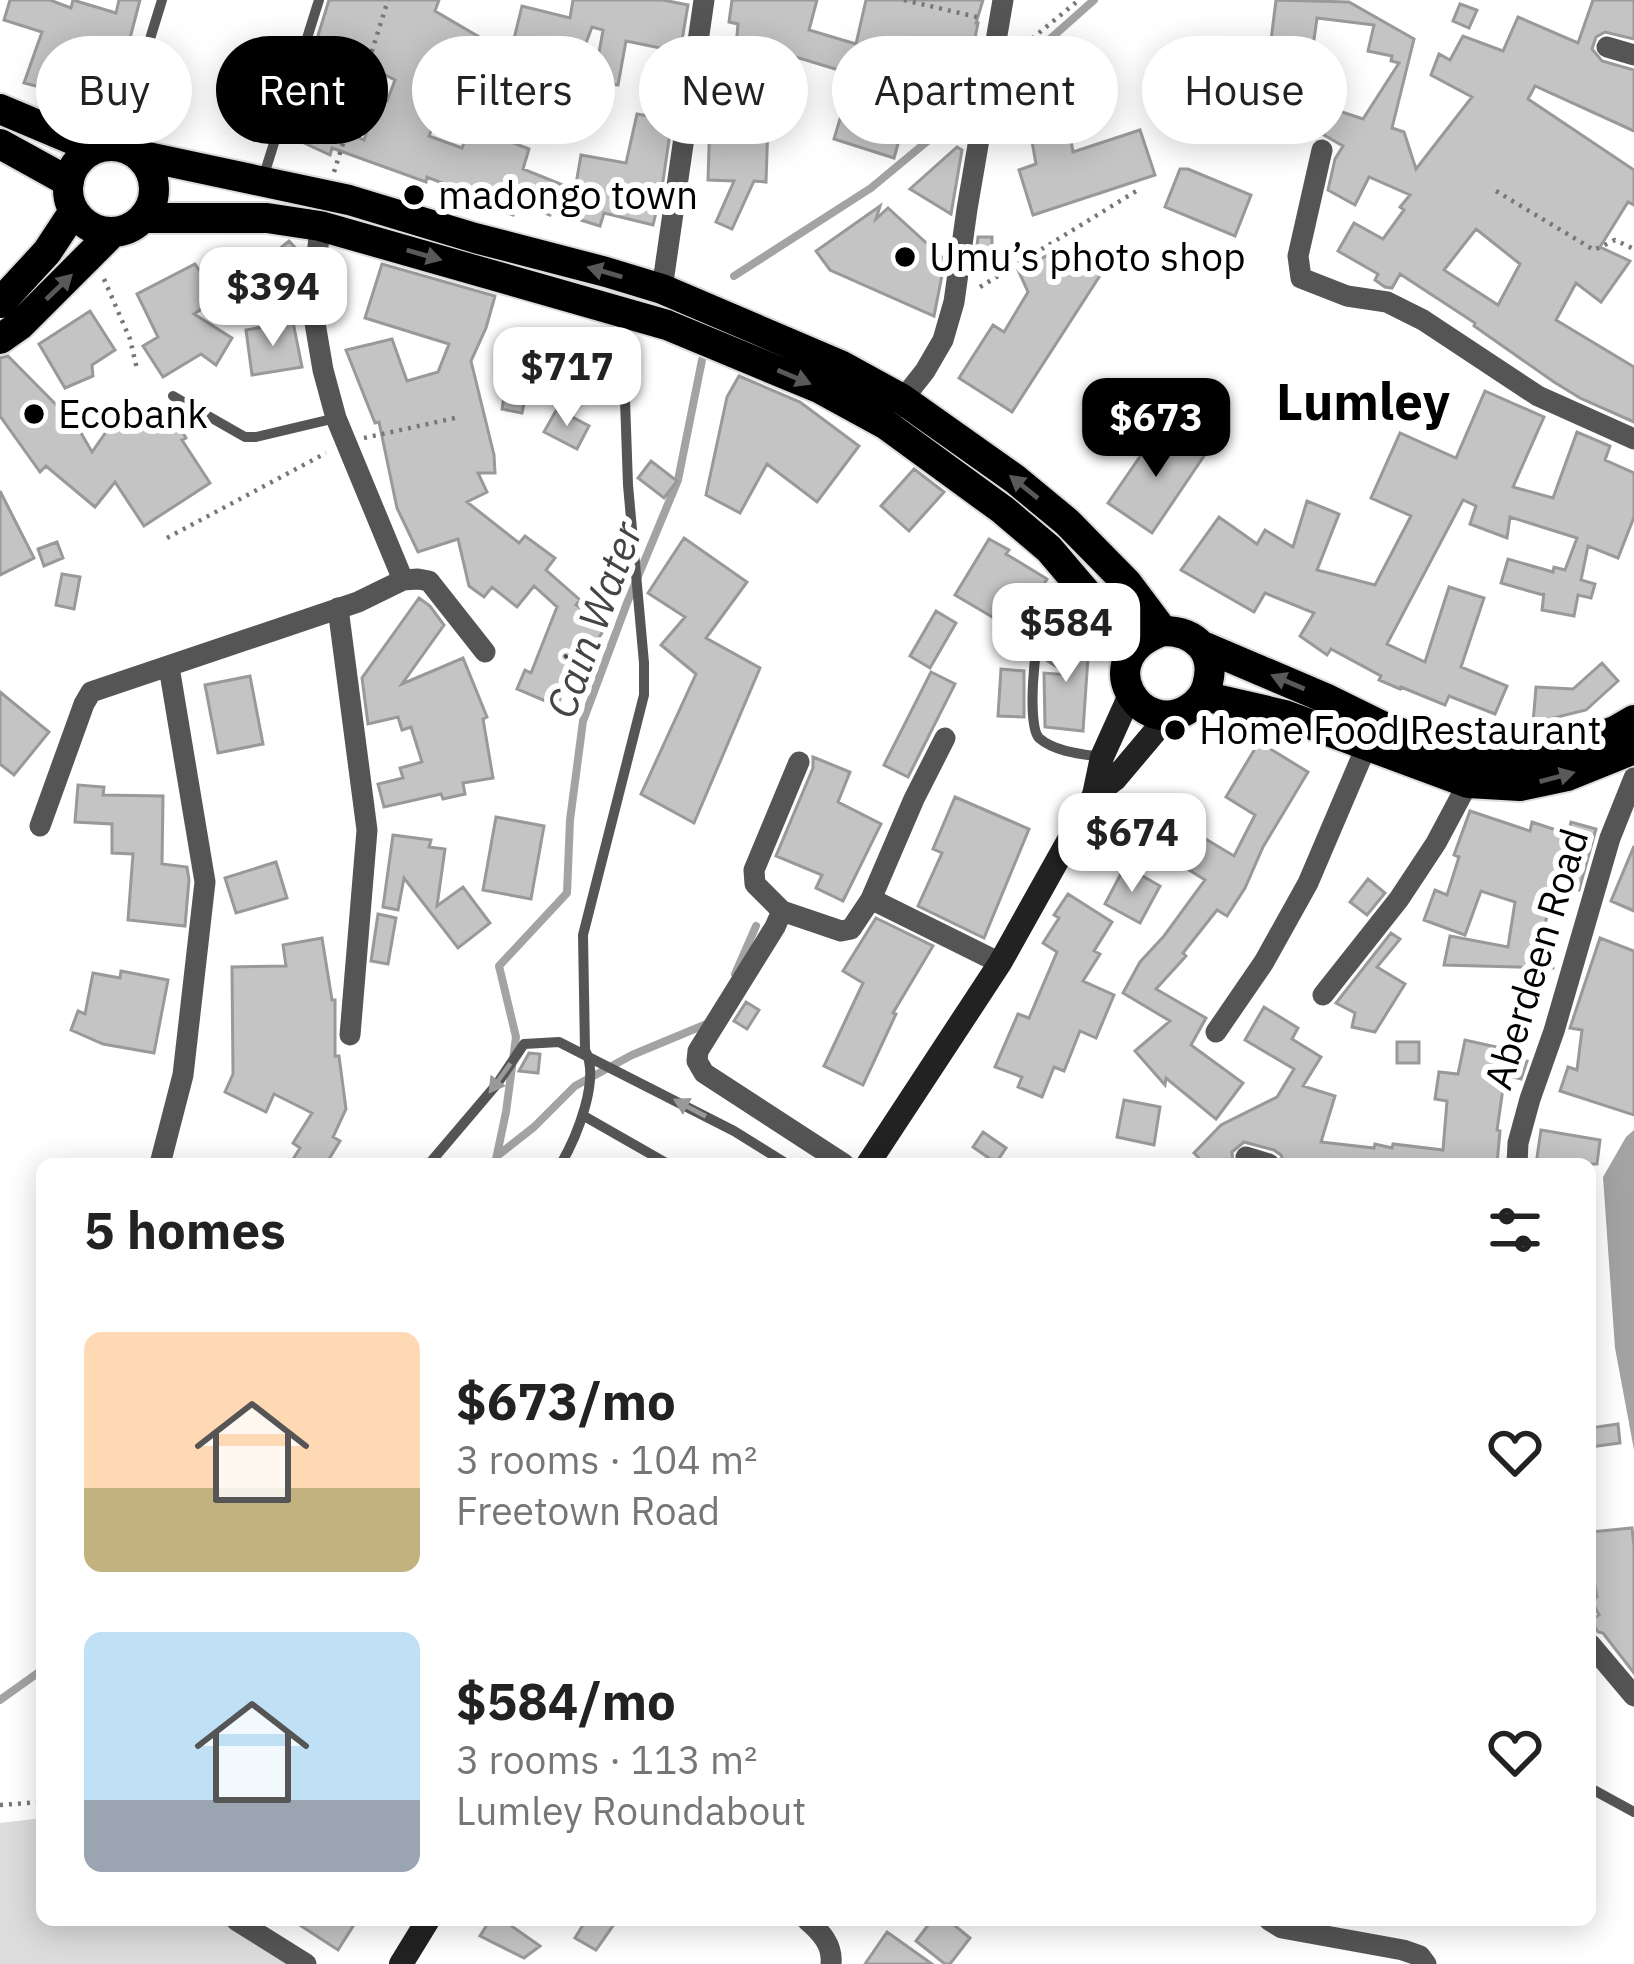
<!DOCTYPE html>
<meta charset="utf-8">
<style>
:root{--surface:#fff;--page:#f6f6f6;--text:#222;--muted:#767676;--accent:#000}
body{margin:0;font-family:"IBM Plex Sans",sans-serif;background:var(--page);color:var(--text);height:100vh;display:flex;flex-direction:column;font-size:45px;white-space:nowrap}
*{box-sizing:border-box;margin:0}
p{font-size:39px;color:var(--muted)}
.icon{flex:none;width:66px;height:66px;fill:none;stroke:currentColor;stroke-width:2;stroke-linecap:round;stroke-linejoin:round}
.map{position:relative;flex:1;overflow:hidden}
.details{position:absolute;left:36px;top:1158px;width:1560px;height:768px;display:flex;flex-direction:column;background:var(--surface);border-radius:18px;box-shadow:0 6px 30px #0003}
.details>*{flex:none}
.guide{position:absolute;left:36px;top:36px;width:1563px;height:108px;display:flex;gap:24px}
.price{position:absolute;translate:-50% -102px;padding:0 27px;border-radius:24px;background:#fff;color:#222;font-size:39px;line-height:78px;filter:drop-shadow(0 3px 6px #0008)}
.price::after{content:'';position:absolute;left:50%;top:72px;width:36px;height:27px;margin-left:-18px;background:inherit;clip-path:polygon(0 0,100% 0,50% 100%)}
.price.active{background:var(--accent);color:#fff}
ul{padding:0;list-style:none}
li{display:flex;align-items:center;gap:36px;height:300px;padding:0 48px}
li span{display:grid;place-items:center;flex:none;width:336px;height:240px;border-radius:18px;color:#555}
li>.icon{margin-inline-start:auto}
span .icon{width:144px;height:144px;fill:#fffc;stroke-width:1}
li b{font-size:51px}
h2{display:flex;justify-content:space-between;align-items:center;height:144px;padding:0 48px;font-size:51px}
.pill{padding:0 42px;border-radius:54px;background:var(--surface);box-shadow:0 6px 30px #0003;font-size:42px;line-height:108px}
.pill.active{background:var(--accent);color:#fff}
.map>svg:first-child{display:block}
.green{fill:#dcdcdc}
.water{fill:#a3a3a3}
.lines{fill:none;stroke-linecap:round;stroke-linejoin:round}
.stream{stroke:#a3a3a3;stroke-width:8}
.building{fill:#c4c4c4;stroke:#999;stroke-width:3;fill-rule:evenodd}
.primary-casing{stroke:#dbdbdb;stroke-width:34}
.path{stroke:#777;stroke-width:4.5;stroke-dasharray:3 6;stroke-linecap:butt}
.service{stroke:#555;stroke-width:10}
.minor{stroke:#555;stroke-width:21}
.secondary{stroke:#222;stroke-width:24}
.primary{stroke:#000;stroke-width:30}
.oneway{fill:#595959}
.oneway2{fill:#999}
.poi-dot{fill:#000;stroke:#fff;stroke-width:4.5}
.labels{text-anchor:middle;stroke-width:12;stroke-linejoin:round;paint-order:stroke}
.poi-label{font-size:39px;fill:#000;stroke:#fff;text-anchor:start}
.street-label{font-size:39px;fill:#000;stroke:#fff}
.water-label{font-size:42px;font-style:italic;fill:#444;stroke:#fff}
.district-label{font-size:51px;font-weight:bold;fill:#000;stroke:#fff}
</style>
<div class="map">
<svg width="1634" height="1964" viewBox="0 0 1634 1964">
<rect width="100%" height="100%" fill="#fff"/>
<path class="green" d="M 42,1818 L 42,1920 L 222,1920 L 291,1964 L 0,1964 L 0,1823 Z"/>
<path class="water" d="M 1634,1130 L 1634,1450 L 1615,1348 L 1603,1177 L 1626,1137 Z"/>
<g class="lines">
<path class="stream" d="M 997,86 L 1094,0
M 734,276 L 871,188 L 965,110
M 735,974 L 756,926
M 497,1156 L 534,1127 L 575,1086 L 632,1055 L 709,1023
M 495,1164 L 506,1112 L 516,1037 L 499,966 L 567,893 L 570,820 L 583,721 L 627,603 L 678,480 L 702,360
M 0,1700 L 42,1670"/>
</g>
<path class="building" d="M 10,0 L 50,0 L 71,8 L 73,0 L 116,13 L 119,0 L 140,0 L 123,65 L 106,61 L 95,101 L 24,83 L 42,32 L 4,20 Z
M 329,0 L 439,0 L 435,11 L 510,55 L 522,6 L 570,18 L 573,0 L 663,0 L 688,5 L 680,52 L 626,41 L 618,85 L 594,81 L 603,30 L 592,27 L 567,93 L 558,90 L 565,51 L 530,42 L 512,72 L 551,88 L 540,125 L 537,124 L 535,131 L 434,72 L 421,107 L 438,114 L 429,136 L 462,148 L 470,126 L 529,149 L 523,169 L 575,190 L 581,155 L 626,163 L 637,114 L 654,117 L 658,82 L 677,85 L 662,188 L 653,225 L 604,213 L 600,226 L 552,211 L 550,215 L 517,202 L 513,215 L 477,202 L 478,197 L 427,177 L 426,182 L 332,148 L 330,155 L 287,135 L 295,108 L 364,140 L 378,98 L 387,101 L 395,80 L 377,71 L 378,67 L 317,39 Z
M 732,0 L 817,0 L 809,30 L 856,44 L 866,0 L 983,0 L 976,23 L 978,23 L 970,63 L 954,110 L 852,78 L 852,74 L 766,48 L 762,93 L 769,94 L 766,182 L 754,181 L 732,229 L 716,222 L 734,181 L 708,180 L 710,115 L 703,114 L 706,91 L 732,92 L 738,24 L 729,22 Z
M 1276,0 L 1349,2 L 1414,39 L 1392,128 L 1404,132 L 1416,169 L 1472,97 L 1431,75 L 1439,54 L 1450,60 L 1463,36 L 1503,51 L 1518,17 L 1578,43 L 1593,0 L 1634,0 L 1634,39 L 1605,32 L 1596,37 L 1592,49 L 1602,61 L 1634,70 L 1634,131 L 1535,86 L 1528,99 L 1634,170 L 1634,205 L 1628,202 L 1600,247 L 1630,261 L 1601,302 L 1576,283 L 1556,320 L 1634,367 L 1634,422 L 1580,398 L 1554,382 L 1474,326 L 1475,323 L 1400,274 L 1392,288 L 1385,287 L 1375,280 L 1378,274 L 1338,251 L 1354,223 L 1383,239 L 1404,210 L 1400,207 L 1410,195 L 1369,177 L 1355,205 L 1328,190 L 1335,159 L 1343,146 L 1324,135 L 1333,109 L 1363,119 L 1399,63 L 1391,61 L 1392,56 L 1368,51 L 1374,25 L 1317,18 L 1312,54 L 1270,48 ZM 1476,229 L 1520,264 L 1498,305 L 1444,270 Z
M 1460,4 L 1477,10 L 1469,28 L 1453,21 Z
M 247,52 L 288,67 L 268,130 L 225,115 Z
M 851,82 L 906,116 L 894,158 L 834,139 Z
M 1065,106 L 1073,152 L 1140,130 L 1155,175 L 1033,215 L 1019,170 L 1036,164 L 1027,113 Z
M 957,147 L 962,150 L 951,214 L 910,189 Z
M 1180,169 L 1188,169 L 1251,195 L 1235,236 L 1165,207 Z
M 880,206 L 876,219 L 888,208 L 945,260 L 934,316 L 830,270 L 816,251 Z
M 978,237 L 992,237 L 992,263 L 975,263 Z
M 289,241 L 302,255 L 302,259 L 282,275 L 268,258 Z
M 1075,249 L 1099,258 L 1090,268 L 1101,274 L 1012,412 L 959,378 L 993,325 L 1004,332 L 1028,292 L 1018,270 L 1056,251 L 1070,257 Z
M 195,264 L 218,298 L 194,314 L 232,338 L 216,365 L 201,354 L 163,377 L 143,346 L 158,337 L 137,294 Z
M 382,264 L 495,296 L 486,328 L 471,361 L 494,455 L 495,473 L 478,473 L 487,492 L 467,502 L 519,543 L 525,536 L 555,558 L 546,570 L 580,600 L 576,605 L 607,625 L 575,675 L 571,672 L 557,706 L 517,689 L 525,670 L 531,673 L 557,607 L 534,586 L 517,607 L 492,587 L 484,597 L 469,586 L 458,539 L 418,552 L 397,508 L 379,422 L 375,423 L 346,350 L 392,339 L 407,381 L 438,372 L 449,344 L 365,318 Z
M 90,311 L 115,350 L 92,365 L 93,376 L 65,388 L 39,344 Z
M 293,322 L 302,367 L 252,375 L 246,330 Z
M 8,356 L 77,426 L 92,452 L 120,412 L 141,430 L 172,412 L 186,438 L 182,440 L 210,483 L 144,526 L 115,482 L 95,507 L 46,466 L 40,472 L 0,416 L 0,358 Z
M 739,376 L 800,402 L 859,446 L 817,502 L 767,464 L 740,513 L 706,495 L 727,397 Z
M 507,379 L 528,383 L 522,413 L 502,409 Z
M 1485,391 L 1544,417 L 1513,487 L 1553,498 L 1577,432 L 1610,446 L 1605,460 L 1634,473 L 1634,517 L 1618,558 L 1588,546 L 1581,580 L 1595,584 L 1591,598 L 1578,595 L 1574,616 L 1542,610 L 1544,593 L 1543,595 L 1501,583 L 1508,559 L 1553,572 L 1554,567 L 1565,570 L 1577,538 L 1510,517 L 1507,538 L 1470,524 L 1476,506 L 1463,500 L 1387,644 L 1425,662 L 1449,587 L 1484,598 L 1461,667 L 1507,686 L 1495,714 L 1449,696 L 1445,705 L 1401,687 L 1400,689 L 1379,680 L 1381,676 L 1331,649 L 1327,655 L 1300,636 L 1314,613 L 1265,593 L 1254,612 L 1181,570 L 1219,517 L 1257,544 L 1265,530 L 1293,547 L 1307,501 L 1339,514 L 1317,570 L 1375,585 L 1411,516 L 1371,498 L 1400,433 L 1456,458 Z
M 557,409 L 589,426 L 577,449 L 544,432 Z
M 1161,426 L 1204,456 L 1152,533 L 1108,503 Z
M 651,461 L 677,481 L 664,498 L 638,478 Z
M 914,469 L 944,492 L 909,531 L 881,506 Z
M 0,491 L 34,558 L 0,575 Z
M 684,538 L 747,582 L 706,638 L 760,668 L 694,823 L 641,794 L 696,674 L 661,645 L 685,617 L 648,593 Z
M 989,539 L 1009,550 L 1006,554 L 1047,579 L 1016,631 L 955,595 Z
M 57,542 L 63,558 L 44,566 L 38,549 Z
M 62,574 L 80,577 L 74,609 L 56,605 Z
M 419,598 L 430,606 L 444,625 L 402,684 L 463,658 L 487,717 L 483,719 L 493,778 L 463,783 L 465,794 L 443,799 L 441,794 L 384,807 L 378,784 L 403,778 L 400,768 L 422,762 L 411,727 L 402,730 L 398,717 L 368,724 L 362,678 Z
M 936,611 L 956,623 L 930,668 L 910,656 Z
M 1048,639 L 1089,642 L 1083,731 L 1045,727 L 1044,673 L 1070,675 L 1046,660 Z
M 1602,663 L 1618,681 L 1586,710 L 1533,723 L 1536,687 L 1573,689 Z
M 1001,669 L 1024,671 L 1024,717 L 998,716 Z
M 931,672 L 955,684 L 908,777 L 884,765 Z
M 250,676 L 263,744 L 218,753 L 205,685 Z
M 0,692 L 49,732 L 14,775 L 0,764 Z
M 1259,742 L 1308,772 L 1263,847 L 1245,888 L 1227,916 L 1217,910 L 1183,953 L 1186,956 L 1156,989 L 1206,1018 L 1191,1045 L 1243,1083 L 1216,1119 L 1166,1078 L 1165,1085 L 1135,1051 L 1170,1021 L 1123,993 L 1140,962 L 1164,936 L 1205,880 L 1186,868 L 1204,838 L 1234,856 L 1255,815 L 1226,797 Z
M 813,757 L 850,772 L 838,802 L 881,824 L 843,901 L 816,888 L 822,875 L 776,856 L 813,768 Z
M 78,785 L 104,787 L 103,795 L 163,796 L 162,864 L 187,867 L 189,880 L 185,926 L 128,920 L 133,854 L 112,853 L 112,824 L 75,822 Z
M 955,797 L 1029,829 L 984,938 L 918,906 L 942,853 L 933,849 Z
M 1470,811 L 1530,831 L 1532,822 L 1568,834 L 1571,822 L 1596,829 L 1579,890 L 1553,886 L 1543,935 L 1554,935 L 1553,968 L 1444,965 L 1450,936 L 1508,947 L 1515,902 L 1481,891 L 1465,935 L 1424,920 L 1435,890 L 1447,895 L 1459,857 L 1454,855 Z
M 496,817 L 544,826 L 531,899 L 483,890 Z
M 393,835 L 431,840 L 429,847 L 445,849 L 437,906 L 463,887 L 490,923 L 458,948 L 404,878 L 398,910 L 383,907 Z
M 1634,846 L 1634,911 L 1611,901 Z
M 276,862 L 287,898 L 236,913 L 225,878 Z
M 1125,866 L 1160,886 L 1140,923 L 1105,904 Z
M 1368,879 L 1385,893 L 1367,915 L 1350,902 Z
M 1068,894 L 1112,922 L 1094,951 L 1100,954 L 1083,981 L 1114,995 L 1096,1038 L 1080,1031 L 1064,1071 L 1054,1067 L 1042,1097 L 1018,1087 L 1022,1077 L 995,1067 L 1018,1014 L 1029,1018 L 1057,952 L 1043,943 L 1059,918 L 1054,915 Z
M 378,914 L 396,918 L 388,964 L 371,961 Z
M 876,918 L 933,946 L 893,1013 L 896,1014 L 863,1085 L 824,1066 L 863,983 L 843,971 Z
M 1391,933 L 1400,939 L 1377,967 L 1405,984 L 1375,1032 L 1352,1027 L 1355,1013 L 1336,1003 Z
M 322,938 L 332,1000 L 335,1000 L 335,1056 L 339,1056 L 346,1109 L 333,1137 L 340,1141 L 326,1164 L 290,1164 L 300,1148 L 293,1143 L 312,1113 L 274,1094 L 266,1112 L 225,1092 L 233,1074 L 232,967 L 286,966 L 283,945 Z
M 1600,938 L 1634,951 L 1634,1115 L 1560,1091 L 1568,1067 L 1577,1070 L 1582,1030 L 1570,1028 Z
M 121,971 L 168,980 L 154,1053 L 103,1044 L 71,1030 L 78,1011 L 85,1014 L 93,973 L 120,978 Z
M 746,1002 L 759,1010 L 747,1029 L 734,1021 Z
M 1264,1007 L 1298,1028 L 1292,1039 L 1321,1057 L 1303,1086 L 1335,1096 L 1321,1142 L 1374,1148 L 1375,1144 L 1392,1148 L 1393,1144 L 1443,1150 L 1447,1101 L 1435,1099 L 1439,1072 L 1458,1074 L 1465,1040 L 1506,1049 L 1504,1056 L 1527,1061 L 1521,1079 L 1505,1075 L 1497,1130 L 1500,1131 L 1497,1164 L 1284,1164 L 1281,1155 L 1274,1150 L 1244,1142 L 1232,1152 L 1233,1164 L 1205,1164 L 1194,1153 L 1221,1125 L 1277,1097 L 1294,1069 L 1245,1040 Z
M 1397,1042 L 1419,1042 L 1419,1063 L 1397,1063 Z
M 529,1053 L 540,1054 L 538,1073 L 519,1071 Z
M 1124,1100 L 1160,1107 L 1154,1145 L 1117,1137 Z
M 1541,1130 L 1600,1140 L 1597,1164 L 1536,1164 Z
M 983,1132 L 1006,1148 L 996,1163 L 973,1147 Z
M 1618,1424 L 1620,1443 L 1590,1447 L 1590,1428 Z
M 1632,1528 L 1634,1546 L 1634,1673 L 1603,1633 L 1598,1632 L 1591,1620 L 1599,1615 L 1592,1601 L 1597,1597 L 1590,1558 L 1590,1532 Z
M 292,1920 L 357,1920 L 338,1950 Z
M 490,1920 L 503,1920 L 540,1946 L 524,1958 L 480,1936 Z
M 586,1920 L 617,1920 L 596,1950 L 575,1938 Z
M 932,1920 L 948,1920 L 970,1938 L 950,1964 L 945,1964 L 916,1941 Z
M 887,1932 L 932,1964 L 865,1964 Z"/>
<g class="lines">
<defs>
<path id="primary" d="M 0,109 L 95,149
M 0,144 L 69,182
M68 189a43 43 0 1 1 86 0a43 43 0 1 1-86 0Z
M 138,155 L 349,200 L 475,238 L 606,272 L 662,289 L 840,365 L 902,399 L 1015,479 L 1067,522 L 1127,583 L 1163,631
M 144,218 L 267,218 L 320,226 L 667,325 L 821,389 L 885,424 L 1003,510 L 1049,549 L 1100,609 L 1127,657
M 0,303 L 47,252 L 74,211
M 0,339 L 20,325 L 113,232
M 1163,631 C 1196,631 1217,652 1207,686 C 1204,696 1199,702 1190,708 C 1141,741 1087,657 1163,631 Z
M 1205,647 L 1325,698 L 1386,728 L 1476,759 L 1516,761 L 1553,753 L 1615,731 L 1634,720
M 1203,696 L 1285,715 L 1468,783 L 1520,786 L 1567,776 L 1634,749"/>
</defs>
<use href="#primary" class="primary-casing"/>
<path class="path" d="M 904,0 L 977,17
M 1018,50 L 1079,0
M 334,172 L 388,0
M 1496,191 L 1594,250 L 1615,240 L 1634,249
M 104,279 L 130,339 L 137,369
M 980,287 L 1138,190
M 364,438 L 455,418
M 167,538 L 326,453
M 0,1805 L 42,1802"/>
<path class="service" d="M 117,146 L 162,0
M 263,178 L 319,0
M 173,396 L 245,437 L 256,437 L 336,418
M 1075,581 C 1064,596 1051,611 1042,627 C 1034,642 1027,726 1039,738 C 1055,752 1082,754 1102,757
M 584,1116 L 668,1164
M 429,1164 L 497,1084 L 524,1044 L 559,1042 L 734,1131 L 787,1164
M 561,1164 C 576,1138 601,1079 585,1050 L 583,935 L 644,695 L 644,663 L 628,485 L 622,315
M 1590,1788 L 1634,1812"/>
<path class="minor" d="M 1607,47 L 1634,55
M 1322,150 L 1298,256 L 1301,278 L 1347,296 L 1387,302 L 1423,320 L 1538,396 L 1634,439
M 662,289 L 704,0
M 895,409 L 925,371 L 943,340 L 954,302 L 967,209 L 1003,0
M 403,580 L 418,579 L 429,581 L 485,652
M 338,608 L 367,830 L 350,1035
M 945,738 L 914,799 L 871,899 L 1000,963
M 799,762 L 754,870 L 755,884 L 782,911 L 775,927 L 698,1051 L 697,1061 L 704,1073 L 844,1164
M 40,826 L 84,704 L 91,692 L 358,602 L 403,580 L 336,418 L 323,370 L 315,323 L 314,288 L 320,226
M 782,911 L 841,931 L 851,929 L 871,899
M 1323,995 L 1399,899 L 1436,843 L 1468,783
M 1216,1032 L 1264,962 L 1308,883 L 1366,747
M 1246,1157 L 1269,1164
M 160,1164 L 183,1075 L 205,882 L 169,667
M 1517,1164 L 1518,1143 L 1530,1099 L 1554,1031 L 1610,838 L 1634,778
M 1590,1644 L 1634,1696
M 236,1920 L 306,1964
M 807,1920 C 821,1932 833,1945 831,1964
M 1269,1920 L 1282,1928 L 1403,1950 L 1420,1956 L 1426,1964"/>
<path class="secondary" d="M 1094,795 L 1115,779 L 1169,715
M 868,1164 L 1000,963 L 1094,795 L 1102,757 L 1130,695
M 401,1964 L 428,1920"/>
<use href="#primary" class="primary"/>
</g>
<defs><path id="oneway-solid" d="M-6-.8H1V-3.2L6.5 0L1 3.2V.8H-6Z" transform="scale(3)"/></defs>
<g class="oneway">
<use href="#oneway-solid" transform="translate(424 255) rotate(16)"/>
<use href="#oneway-solid" transform="translate(605 272) rotate(-164)"/>
<use href="#oneway-solid" transform="translate(59 287) rotate(-44)"/>
<use href="#oneway-solid" transform="translate(794 377) rotate(23)"/>
<use href="#oneway-solid" transform="translate(1024 487) rotate(-141)"/>
<use href="#oneway-solid" transform="translate(1288 682) rotate(-157)"/>
<use href="#oneway-solid" transform="translate(1557 777) rotate(-15)"/>
</g>
<g class="oneway2">
<use href="#oneway-solid" transform="translate(500 1078) rotate(126)"/>
<use href="#oneway-solid" transform="translate(690 1108) rotate(-152)"/>
</g>
<g class="poi-dot">
<circle cx="414" cy="195" r="12"/>
<circle cx="905" cy="257" r="12"/>
<circle cx="34" cy="414" r="12"/>
<circle cx="1175" cy="730" r="12"/>
</g>
<g class="labels">
<g class="poi-label">
<text x="438" y="209">madongo town</text>
<text x="929" y="271">Umu’s photo shop</text>
<text x="58" y="428">Ecobank</text>
<text x="1199" y="744">Home Food Restaurant</text>
</g>
<g class="street-label">
<text transform="translate(1536 959) rotate(-73)" y="14">Aberdeen Road</text>
</g>
<g class="water-label">
<text transform="translate(594 620) rotate(-70)" y="15">Cain Water</text>
</g>
<g class="district-label">
<text x="1363" y="420">Lumley</text>
</g>
</g>
</svg>
<b class="price" style="left:273px;top:349px">$394</b>
<b class="price" style="left:567px;top:429px">$717</b>
<b class="price active" style="left:1156px;top:480px">$673</b>
<b class="price" style="left:1066px;top:685px">$584</b>
<b class="price" style="left:1132px;top:895px">$674</b>
<div class="guide">
<a class="pill">Buy</a>
<a class="pill active">Rent</a>
<a class="pill">Filters</a>
<a class="pill">New</a>
<a class="pill">Apartment</a>
<a class="pill">House</a>
</div>
<section class="details">
<h2>5 homes<svg class="icon" aria-label="filters" viewBox="0 0 24 24"><path d="M4 7h16M4 17h16"/><circle cx="9" cy="7" r="2"/><circle cx="15" cy="17" r="2"/></svg></h2>
<ul>
<li><span style="background:linear-gradient(#ffd9b3 65%,#c2b280 0)"><svg class="icon" aria-label="home" viewBox="0 0 24 24"><path d="M3 11l9-7 9 7M6 9v11h12V9"/></svg></span><div><b>$673/mo</b><p>3 rooms · 104 m²</p><p>Freetown Road</p></div><svg class="icon" aria-label="heart" viewBox="0 0 24 24"><path d="M12 20l-8-8c-3-5 5-10 8-4 3-6 11-1 8 4z"/></svg></li>
<li><span style="background:linear-gradient(#bfe0f5 70%,#9aa5b1 0)"><svg class="icon" aria-label="home" viewBox="0 0 24 24"><path d="M3 11l9-7 9 7M6 9v11h12V9"/></svg></span><div><b>$584/mo</b><p>3 rooms · 113 m²</p><p>Lumley Roundabout</p></div><svg class="icon" aria-label="heart" viewBox="0 0 24 24"><path d="M12 20l-8-8c-3-5 5-10 8-4 3-6 11-1 8 4z"/></svg></li>
</ul>
</section>
</div>
